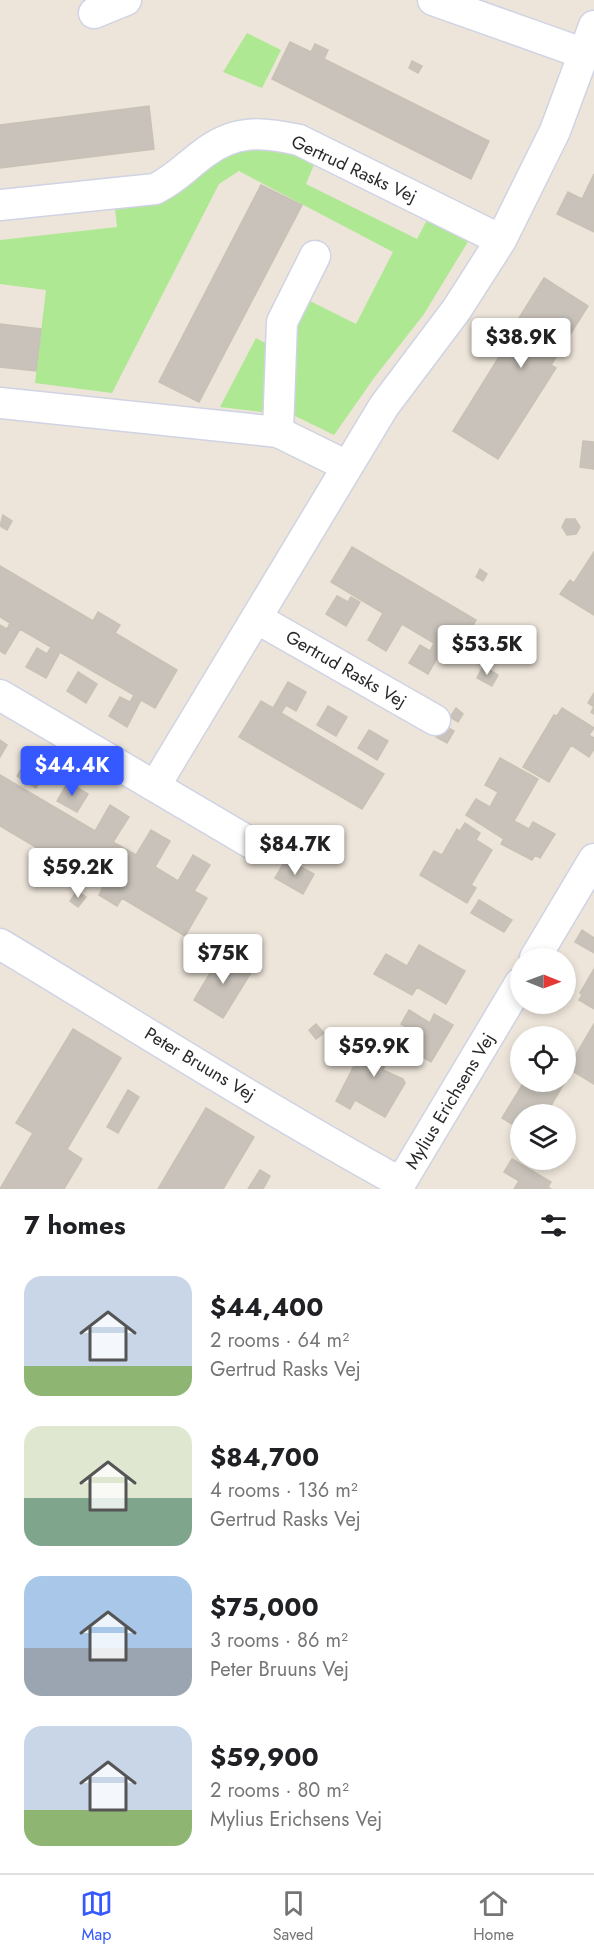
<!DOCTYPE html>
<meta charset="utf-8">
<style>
:root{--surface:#fff;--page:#f2f2f2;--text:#202124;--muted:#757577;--line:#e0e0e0;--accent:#3558ff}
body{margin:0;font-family:Jost,sans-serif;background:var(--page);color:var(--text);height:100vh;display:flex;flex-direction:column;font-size:22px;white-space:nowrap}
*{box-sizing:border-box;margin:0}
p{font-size:20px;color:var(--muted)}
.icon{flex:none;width:33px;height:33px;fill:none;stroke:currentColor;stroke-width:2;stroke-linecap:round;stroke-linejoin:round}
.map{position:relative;height:1189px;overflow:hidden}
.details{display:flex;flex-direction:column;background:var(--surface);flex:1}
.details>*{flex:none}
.needle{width:39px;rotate:91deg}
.controls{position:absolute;left:510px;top:948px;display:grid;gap:12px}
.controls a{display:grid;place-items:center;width:66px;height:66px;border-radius:50%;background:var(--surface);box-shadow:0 3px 9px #0003;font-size:30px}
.price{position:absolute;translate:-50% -51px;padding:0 14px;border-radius:6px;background:#fff;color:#222;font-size:20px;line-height:39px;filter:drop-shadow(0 2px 3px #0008)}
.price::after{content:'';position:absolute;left:50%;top:36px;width:18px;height:14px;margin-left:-9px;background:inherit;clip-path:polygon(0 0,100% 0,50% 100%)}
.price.selected{background:var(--accent);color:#fff}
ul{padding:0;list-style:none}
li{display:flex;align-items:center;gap:18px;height:150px;padding:0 24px}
li span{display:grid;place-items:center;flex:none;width:168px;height:120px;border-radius:18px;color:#555}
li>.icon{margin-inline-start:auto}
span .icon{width:72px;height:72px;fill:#fffc;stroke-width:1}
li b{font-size:26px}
h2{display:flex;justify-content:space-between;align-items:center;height:72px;padding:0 24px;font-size:26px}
.tab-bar{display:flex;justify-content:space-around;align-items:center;height:84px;border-top:2px solid var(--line);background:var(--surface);font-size:16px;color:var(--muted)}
.tab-bar a{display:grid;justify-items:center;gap:3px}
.tab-bar .selected{color:var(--accent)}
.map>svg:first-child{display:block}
.green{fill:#aee892}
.building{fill:#c8c2ba;stroke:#c8c1b4;stroke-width:1.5}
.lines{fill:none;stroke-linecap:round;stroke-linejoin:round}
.minor-casing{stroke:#cfd3e4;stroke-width:33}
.minor{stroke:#fff;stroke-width:30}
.labels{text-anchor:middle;stroke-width:5;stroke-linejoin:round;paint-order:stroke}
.street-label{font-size:18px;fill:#292929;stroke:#fff}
</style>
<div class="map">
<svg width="594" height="1189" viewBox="0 0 594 1189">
<rect width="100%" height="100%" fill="#ede5da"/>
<path class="green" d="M 247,33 L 281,50 L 262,88 L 223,72 Z
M 253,148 L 288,152 L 315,162 L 306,184 L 417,239 L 428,218 L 469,240 L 424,314 L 374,378 L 334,435 L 291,414 L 293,327 L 308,300 L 356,324 L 393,252 L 239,171 L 219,184 L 112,393 L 35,383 L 46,290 L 0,284 L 0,240 L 117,227 L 115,208 L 205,170 L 223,157 Z
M 256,338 L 267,344 L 267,399 L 262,412 L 220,407 Z"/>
<path class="building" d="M 290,42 L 311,52 L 315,44 L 328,50 L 324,59 L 489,141 L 471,179 L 272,79 Z
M 412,61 L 422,66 L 418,73 L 409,68 Z
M 149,106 L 154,149 L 0,168 L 0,125 Z
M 594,174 L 594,232 L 557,214 L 568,192 L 582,199 Z
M 261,185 L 302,205 L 199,402 L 159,382 Z
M 544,278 L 588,306 L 551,365 L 556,368 L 498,459 L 453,431 L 509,341 L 506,339 Z
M 0,324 L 41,329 L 36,371 L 0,367 Z
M 583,441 L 594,442 L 594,469 L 580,467 Z
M 3,515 L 12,521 L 7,530 L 0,526 Z
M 566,519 L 575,519 L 580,527 L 576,534 L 567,535 L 562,527 Z
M 352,547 L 476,620 L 455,655 L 443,648 L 428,674 L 409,663 L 420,645 L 430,651 L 434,643 L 402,624 L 386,651 L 368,640 L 383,613 L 331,582 Z
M 594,552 L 594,615 L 560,594 L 570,580 L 574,583 Z
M 0,566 L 93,621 L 98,612 L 120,625 L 115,633 L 177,670 L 155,708 L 141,700 L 127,727 L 109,716 L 120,697 L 130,702 L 134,695 L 60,652 L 46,678 L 26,667 L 37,648 L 47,654 L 51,647 L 20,629 L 5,654 L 0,651 L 0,625 L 7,629 L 10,623 L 0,617 Z
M 480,569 L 487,574 L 483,581 L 476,577 Z
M 337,596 L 348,602 L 351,597 L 360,602 L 346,626 L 326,614 Z
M 497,641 L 505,646 L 497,659 L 488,654 Z
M 483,666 L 498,675 L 492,686 L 477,678 Z
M 78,672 L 97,684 L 86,703 L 67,691 Z
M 288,682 L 306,692 L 296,711 L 286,705 L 281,713 L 384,774 L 362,809 L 239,737 L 261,701 L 273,708 Z
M 594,693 L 594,714 L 591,712 L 594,707 L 588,703 Z
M 328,706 L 347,717 L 336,736 L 317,725 Z
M 456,708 L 463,714 L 458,722 L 450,717 Z
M 562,708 L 594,728 L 589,735 L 594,738 L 594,749 L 589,757 L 571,745 L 549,782 L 523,767 L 554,715 L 557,716 Z
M 443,725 L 454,731 L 447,743 L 436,737 Z
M 369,730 L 388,741 L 377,760 L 358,748 Z
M 0,740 L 7,745 L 0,757 Z
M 28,758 L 47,769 L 36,788 L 17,776 Z
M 500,758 L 538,779 L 514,821 L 529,829 L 533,822 L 555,834 L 540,858 L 535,855 L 532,860 L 501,844 L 504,839 L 466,815 L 476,799 L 490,807 L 498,792 L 485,785 Z
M 0,775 L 95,831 L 110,805 L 129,817 L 113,842 L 136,855 L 151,830 L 170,841 L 155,867 L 178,881 L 193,855 L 210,865 L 194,891 L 207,898 L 185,936 L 122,898 L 117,906 L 99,895 L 103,887 L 0,826 Z
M 68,782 L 88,794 L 77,812 L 57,801 Z
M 465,823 L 480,833 L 476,840 L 492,850 L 471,885 L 476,888 L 467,903 L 420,875 L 434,851 L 442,855 L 457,829 L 460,831 Z
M 286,859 L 314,874 L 303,894 L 275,878 Z
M 77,891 L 86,897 L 78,907 L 70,901 Z
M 479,900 L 512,920 L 504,932 L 471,913 Z
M 582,930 L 594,938 L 594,953 L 575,942 Z
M 419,945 L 465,971 L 446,1004 L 417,987 L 412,995 L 374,974 L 386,954 L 407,966 Z
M 222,953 L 252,971 L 223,1018 L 194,1000 Z
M 594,969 L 594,1009 L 579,1000 L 582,995 L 580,993 Z
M 409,1010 L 430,1023 L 434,1014 L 453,1025 L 431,1062 L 405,1047 L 414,1032 L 401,1024 Z
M 316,1024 L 324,1033 L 316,1039 L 309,1030 Z
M 594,1024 L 594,1084 L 571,1070 L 574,1065 L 571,1063 Z
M 73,1029 L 121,1058 L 67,1149 L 82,1159 L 64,1189 L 0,1189 L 33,1133 L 16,1123 Z
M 537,1030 L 549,1036 L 533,1036 Z
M 376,1033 L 405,1050 L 398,1062 L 389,1057 L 383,1070 L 403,1079 L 405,1083 L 385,1117 L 355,1100 L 350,1109 L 336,1101 L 359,1056 L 362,1058 Z
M 524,1082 L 565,1082 L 546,1114 L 520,1114 L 520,1129 L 502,1118 Z
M 128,1090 L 139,1097 L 118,1133 L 107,1127 Z
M 206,1108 L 254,1137 L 223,1189 L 158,1189 Z
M 512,1159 L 551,1182 L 548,1187 L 551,1189 L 514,1189 L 519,1181 L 504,1172 Z
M 260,1170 L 270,1176 L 263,1189 L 248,1189 Z"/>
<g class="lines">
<defs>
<path id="minor" d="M 433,0 L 585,54
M 94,13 L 126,0
M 0,205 L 155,189 C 177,178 184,168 203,154 C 235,129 262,132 299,140 L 501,240
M 0,403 L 278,432 L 347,466
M 278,432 L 282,322 L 315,256
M 258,619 L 435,720
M 0,695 L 251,843
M 155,786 L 384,406 L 457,309 L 501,240 L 555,131 L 594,26
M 0,944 C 133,1024 265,1108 401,1183
M 535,958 L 594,859
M 397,1189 L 520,983"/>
</defs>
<use href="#minor" class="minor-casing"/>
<use href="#minor" class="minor"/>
</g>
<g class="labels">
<g class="street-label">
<text transform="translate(354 169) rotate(25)" y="6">Gertrud Rasks Vej</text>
<text transform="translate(346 669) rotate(30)" y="6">Gertrud Rasks Vej</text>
<text transform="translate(200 1064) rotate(31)" y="6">Peter Bruuns Vej</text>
<text transform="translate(450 1101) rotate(-59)" y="6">Mylius Erichsens Vej</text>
</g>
</g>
</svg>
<div class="controls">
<a><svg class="needle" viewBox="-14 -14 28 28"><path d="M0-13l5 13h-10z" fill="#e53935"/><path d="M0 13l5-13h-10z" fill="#757577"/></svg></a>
<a><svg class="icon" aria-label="locate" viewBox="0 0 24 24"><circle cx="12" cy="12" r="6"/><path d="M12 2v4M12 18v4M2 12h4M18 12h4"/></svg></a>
<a><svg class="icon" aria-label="layers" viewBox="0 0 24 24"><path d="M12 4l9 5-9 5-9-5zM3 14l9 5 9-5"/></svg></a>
</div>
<b class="price" style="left:521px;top:369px">$38.9K</b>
<b class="price" style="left:487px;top:676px">$53.5K</b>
<b class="price selected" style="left:72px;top:797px">$44.4K</b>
<b class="price" style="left:295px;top:876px">$84.7K</b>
<b class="price" style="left:78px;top:899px">$59.2K</b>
<b class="price" style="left:223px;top:985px">$75K</b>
<b class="price" style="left:374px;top:1078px">$59.9K</b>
</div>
<section class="details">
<h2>7 homes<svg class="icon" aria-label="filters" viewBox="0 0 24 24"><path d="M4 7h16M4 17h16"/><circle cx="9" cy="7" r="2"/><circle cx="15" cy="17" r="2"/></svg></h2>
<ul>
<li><span style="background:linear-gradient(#c9d6e8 75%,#8fb573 0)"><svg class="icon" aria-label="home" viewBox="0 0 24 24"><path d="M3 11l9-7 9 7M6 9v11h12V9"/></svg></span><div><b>$44,400</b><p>2 rooms · 64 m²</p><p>Gertrud Rasks Vej</p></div></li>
<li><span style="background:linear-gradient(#dfe7d0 60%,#7fa58c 0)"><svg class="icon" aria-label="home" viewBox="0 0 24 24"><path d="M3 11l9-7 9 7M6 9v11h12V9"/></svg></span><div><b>$84,700</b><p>4 rooms · 136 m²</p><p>Gertrud Rasks Vej</p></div></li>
<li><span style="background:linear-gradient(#a9c7e8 60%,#9aa5b1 0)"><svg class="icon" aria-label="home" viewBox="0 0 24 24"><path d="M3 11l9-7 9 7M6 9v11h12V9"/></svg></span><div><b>$75,000</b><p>3 rooms · 86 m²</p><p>Peter Bruuns Vej</p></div></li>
<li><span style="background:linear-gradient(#c9d6e8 70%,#8fb573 0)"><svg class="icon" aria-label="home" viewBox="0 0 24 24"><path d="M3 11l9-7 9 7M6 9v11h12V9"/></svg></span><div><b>$59,900</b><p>2 rooms · 80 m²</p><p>Mylius Erichsens Vej</p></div></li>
</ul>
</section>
<nav class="tab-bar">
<a class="selected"><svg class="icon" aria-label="map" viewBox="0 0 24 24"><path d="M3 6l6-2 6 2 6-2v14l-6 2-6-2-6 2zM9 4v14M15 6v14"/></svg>Map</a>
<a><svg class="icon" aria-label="saved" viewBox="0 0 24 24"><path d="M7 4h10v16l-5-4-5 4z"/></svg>Saved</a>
<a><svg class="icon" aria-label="home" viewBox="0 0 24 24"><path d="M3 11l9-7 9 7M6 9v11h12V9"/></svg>Home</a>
</nav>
